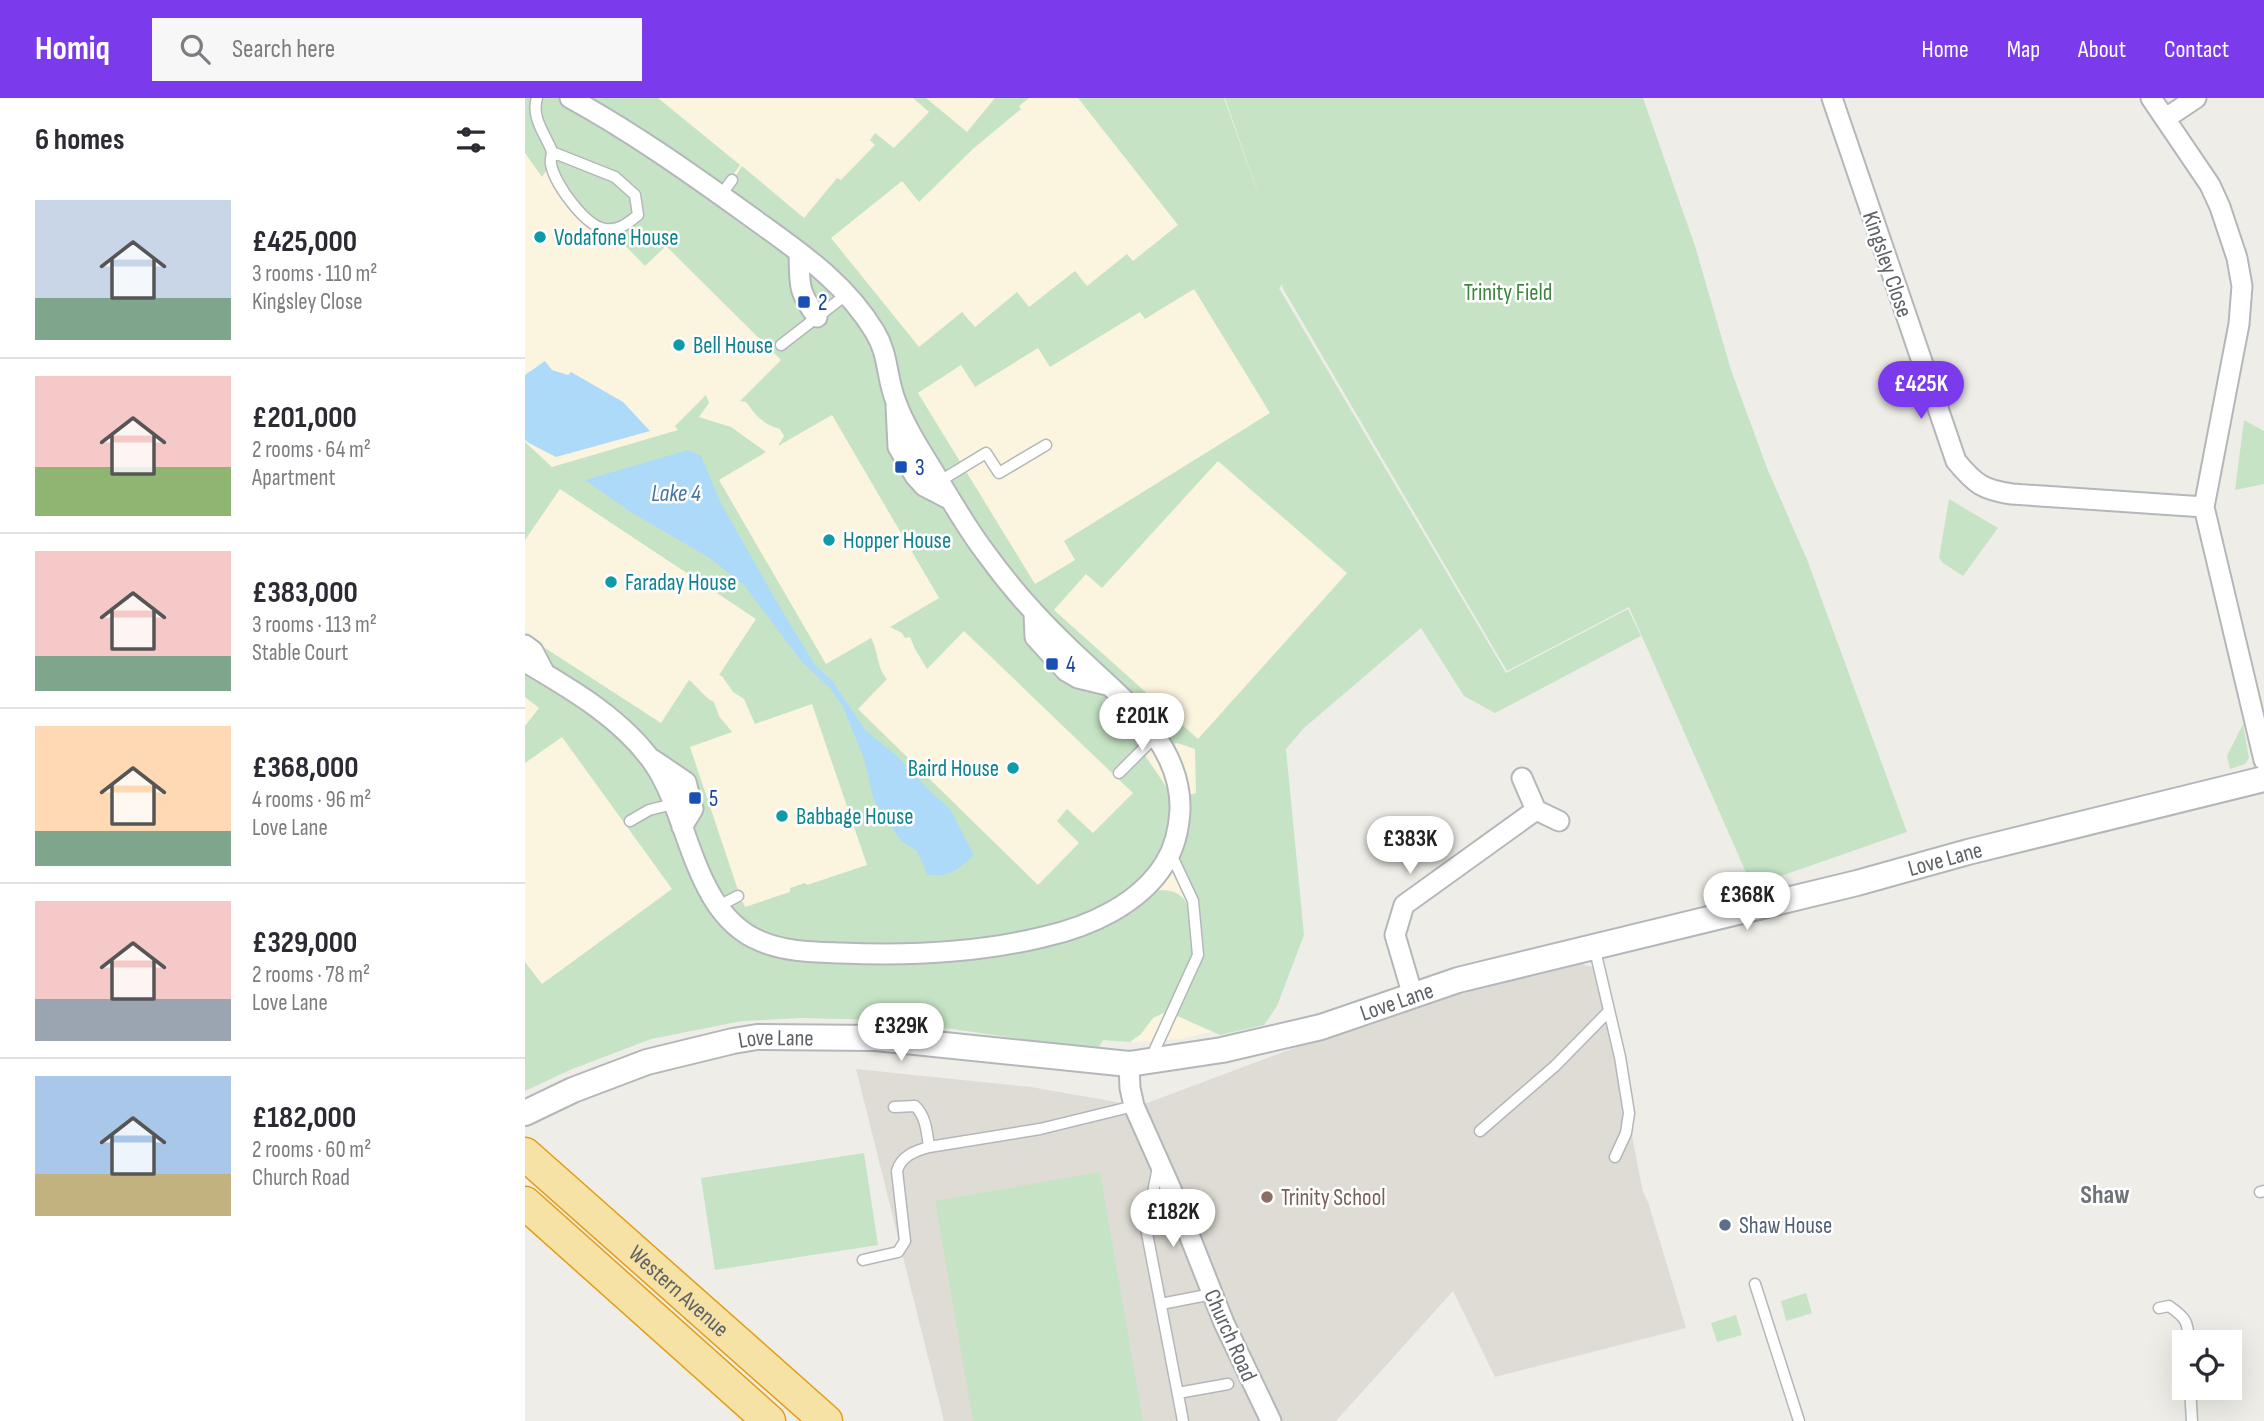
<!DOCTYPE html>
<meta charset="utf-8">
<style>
:root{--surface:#fff;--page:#f7f7f7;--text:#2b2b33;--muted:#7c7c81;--line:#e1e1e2;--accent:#7c3aed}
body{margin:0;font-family:"Sofia Sans Condensed",sans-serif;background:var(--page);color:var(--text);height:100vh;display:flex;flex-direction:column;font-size:26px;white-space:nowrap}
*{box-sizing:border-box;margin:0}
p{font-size:23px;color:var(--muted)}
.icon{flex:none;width:38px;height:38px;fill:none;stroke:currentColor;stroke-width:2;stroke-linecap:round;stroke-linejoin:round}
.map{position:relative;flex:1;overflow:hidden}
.details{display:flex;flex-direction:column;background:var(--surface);width:525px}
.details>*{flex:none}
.tools{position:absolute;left:1647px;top:1232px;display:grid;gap:14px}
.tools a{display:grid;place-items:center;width:70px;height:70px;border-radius:0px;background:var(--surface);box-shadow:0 7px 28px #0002;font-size:35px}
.price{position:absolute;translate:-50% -60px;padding:0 16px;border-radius:24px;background:#fff;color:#222;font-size:23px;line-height:46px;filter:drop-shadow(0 2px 4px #0008)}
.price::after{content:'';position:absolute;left:50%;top:42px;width:21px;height:16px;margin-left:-10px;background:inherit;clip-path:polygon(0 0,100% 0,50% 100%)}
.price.on{background:var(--accent);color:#fff}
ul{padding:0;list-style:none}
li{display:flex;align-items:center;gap:21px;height:175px;padding:0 35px}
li+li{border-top:2px solid var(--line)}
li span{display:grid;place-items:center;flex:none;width:196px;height:140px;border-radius:0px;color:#555}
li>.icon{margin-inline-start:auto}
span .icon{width:84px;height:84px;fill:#fffc;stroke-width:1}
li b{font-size:30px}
h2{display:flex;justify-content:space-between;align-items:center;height:84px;padding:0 35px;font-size:30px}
header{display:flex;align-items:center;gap:42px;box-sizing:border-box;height:98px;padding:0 35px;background:var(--accent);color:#fff}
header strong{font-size:33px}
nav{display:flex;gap:38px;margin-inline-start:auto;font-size:24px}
.search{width:490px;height:63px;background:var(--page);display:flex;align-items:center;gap:18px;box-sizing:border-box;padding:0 24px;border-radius:0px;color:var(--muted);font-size:26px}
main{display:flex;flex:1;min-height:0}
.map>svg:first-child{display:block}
.commercial{fill:#fbf4df}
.education{fill:#dfdcd5}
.green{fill:#c6e4c5;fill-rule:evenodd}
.water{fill:#addaf9}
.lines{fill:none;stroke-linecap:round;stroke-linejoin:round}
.service-casing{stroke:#b4b7ba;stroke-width:13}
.minor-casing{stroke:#b4b7ba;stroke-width:23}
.tertiary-casing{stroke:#b4b7ba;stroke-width:28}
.trunk-casing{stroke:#e49c12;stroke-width:35}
.service{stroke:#fff;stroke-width:10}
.minor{stroke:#fff;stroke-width:19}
.tertiary{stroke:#fff;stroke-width:24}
.trunk{stroke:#f7e2a5;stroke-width:32}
.culture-dot{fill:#0f9aa8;stroke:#fff;stroke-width:2.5}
.transit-dot{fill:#1a4fb4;stroke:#fff;stroke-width:2.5}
.education-dot{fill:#8d6e63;stroke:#fff;stroke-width:2.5}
.service-dot{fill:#5c6f8a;stroke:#fff;stroke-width:2.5}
.labels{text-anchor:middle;stroke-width:5;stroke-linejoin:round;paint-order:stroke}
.culture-label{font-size:23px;fill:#0d838f;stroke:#fff;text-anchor:start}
.street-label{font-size:23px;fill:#5e6266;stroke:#fff}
.park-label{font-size:23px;fill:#3d853e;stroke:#fff}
.transit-label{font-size:23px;fill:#164399;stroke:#fff;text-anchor:start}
.education-label{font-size:23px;fill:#785e54;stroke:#fff;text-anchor:start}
.service-label{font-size:23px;fill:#4e5e75;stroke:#fff;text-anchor:start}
.water-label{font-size:24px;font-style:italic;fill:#4776a2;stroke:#fff}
.quarter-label{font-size:26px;font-weight:bold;fill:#6f7477;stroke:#fff}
</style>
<header>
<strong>Homiq</strong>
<div class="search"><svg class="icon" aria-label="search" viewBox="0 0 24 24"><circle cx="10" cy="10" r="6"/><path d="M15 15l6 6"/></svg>Search here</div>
<nav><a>Home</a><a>Map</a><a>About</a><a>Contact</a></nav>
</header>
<main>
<section class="details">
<h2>6 homes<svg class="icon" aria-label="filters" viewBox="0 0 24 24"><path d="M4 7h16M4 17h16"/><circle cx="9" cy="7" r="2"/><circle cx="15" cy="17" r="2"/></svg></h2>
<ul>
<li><span style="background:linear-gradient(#c9d6e8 70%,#7fa58c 0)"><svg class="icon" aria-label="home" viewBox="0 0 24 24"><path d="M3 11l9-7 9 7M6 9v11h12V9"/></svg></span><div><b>£425,000</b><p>3 rooms · 110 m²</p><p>Kingsley Close</p></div></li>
<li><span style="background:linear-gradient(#f6c9c9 65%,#8fb573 0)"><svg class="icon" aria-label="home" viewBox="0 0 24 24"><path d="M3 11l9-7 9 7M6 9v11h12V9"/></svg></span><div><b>£201,000</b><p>2 rooms · 64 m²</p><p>Apartment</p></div></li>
<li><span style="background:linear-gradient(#f6c9c9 75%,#7fa58c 0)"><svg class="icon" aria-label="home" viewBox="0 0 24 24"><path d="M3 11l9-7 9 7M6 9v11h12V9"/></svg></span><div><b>£383,000</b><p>3 rooms · 113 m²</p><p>Stable Court</p></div></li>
<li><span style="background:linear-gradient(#ffd9b3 75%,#7fa58c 0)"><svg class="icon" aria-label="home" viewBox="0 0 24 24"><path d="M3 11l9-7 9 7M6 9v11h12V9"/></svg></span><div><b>£368,000</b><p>4 rooms · 96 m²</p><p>Love Lane</p></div></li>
<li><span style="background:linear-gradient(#f6c9c9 70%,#9aa5b1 0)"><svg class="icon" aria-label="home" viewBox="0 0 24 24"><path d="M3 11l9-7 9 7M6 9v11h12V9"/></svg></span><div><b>£329,000</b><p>2 rooms · 78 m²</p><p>Love Lane</p></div></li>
<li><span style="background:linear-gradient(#a9c7e8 70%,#c2b280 0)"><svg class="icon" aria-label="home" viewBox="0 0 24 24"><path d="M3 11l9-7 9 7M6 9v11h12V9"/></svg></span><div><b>£182,000</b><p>2 rooms · 60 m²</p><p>Church Road</p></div></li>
</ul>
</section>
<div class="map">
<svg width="1739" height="1323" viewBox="0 0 1739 1323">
<rect width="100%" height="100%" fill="#efede7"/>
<path class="commercial" d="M 0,0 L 661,0 L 860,461 L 754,650 L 730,924 L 655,941 L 610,944 L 261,908 L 0,971 Z"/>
<path class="education" d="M 1054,865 L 1074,871 L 1118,1094 L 1123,1104 L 1161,1230 L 970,1279 L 928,1193 L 811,1323 L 419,1323 L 331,971 L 506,989 L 614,1008 L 905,899 Z"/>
<path class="green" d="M 0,0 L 43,0 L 282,163 L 348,233 L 424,403 L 582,589 L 627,635 L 587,675 L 439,533 L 402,571 L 390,551 L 385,539 L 380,540 L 377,535 L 365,529 L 414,500 L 307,317 L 253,348 L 259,338 L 255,331 C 238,326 231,318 221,304 L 215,303 L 256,262 L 141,148 L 120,168 L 90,137 L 115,117 L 112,96 L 91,78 L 27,53 L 25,67 L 17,79 L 0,55 Z
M 48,0 L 133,0 L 215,67 L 196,95 Z
M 388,0 L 401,0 L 442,34 L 470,0 L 504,0 L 494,8 L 496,11 L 449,50 L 394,104 L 377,83 L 306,140 L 394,249 L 437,214 L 450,229 L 492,194 L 504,209 L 550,173 L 562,188 L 602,156 L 608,163 L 653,127 L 553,0 L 699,0 L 740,116 L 700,0 L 1118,0 L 1170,148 L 1206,272 L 1242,370 L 1283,464 L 1382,734 L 1227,788 L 1104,509 L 982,573 L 757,189 L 758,186 L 754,190 L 981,575 L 1103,511 L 1116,538 L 970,615 L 939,598 L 896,530 L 779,630 L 761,651 L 779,837 L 752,908 L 739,927 L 695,937 L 650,917 L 676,857 L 671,802 L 651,755 L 659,698 L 671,695 L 670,651 L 652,645 L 638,648 L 509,515 L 390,340 L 350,231 L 198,97 L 217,68 L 279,120 L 312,80 L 316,82 L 350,47 L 345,42 L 350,35 L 369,50 L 404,14 ZM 669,191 L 745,315 L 539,443 L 550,462 L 510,486 L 393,295 L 436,267 L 450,289 L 513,250 L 525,269 L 615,214 L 620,221 ZM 693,363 L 822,475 L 673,641 L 529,512 L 561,476 L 577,490 Z
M 32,60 L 89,83 L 106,99 L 108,114 C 99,121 89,129 78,125 C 61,119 28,77 32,60 Z
M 181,297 L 184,305 L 174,319 L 206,329 L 241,354 L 194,382 L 301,566 L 346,540 C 354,554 351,569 362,581 L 333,611 L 513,787 L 554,745 L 532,723 L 542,711 L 568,735 L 608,695 L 594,682 L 619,656 L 647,697 L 650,719 L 624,780 L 556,823 L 436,850 L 236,842 L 207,812 C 208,805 211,804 218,804 L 220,809 L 265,794 L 265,790 L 280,785 L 282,787 L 342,767 L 287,606 L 230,626 L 219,601 L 208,594 L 197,578 L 194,577 L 231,521 L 35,391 L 0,442 L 0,344 L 27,369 L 153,332 L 150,328 Z
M 1719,322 L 1739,333 L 1739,386 L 1710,392 Z
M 1424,401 L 1473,430 L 1438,478 L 1418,465 L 1414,460 Z
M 0,537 L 136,625 L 164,582 C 172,588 181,601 189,604 L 194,618 L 207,634 L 165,649 L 213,792 L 192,802 L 158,729 L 167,698 L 0,545 Z
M 0,566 L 122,660 L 166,762 L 233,844 L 436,857 L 635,792 C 663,792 665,810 668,833 C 669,840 672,849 671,856 C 669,867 651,900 645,912 L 628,920 L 616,936 L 605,944 L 578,942 L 572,952 L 365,922 L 276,920 L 217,923 L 126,941 L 45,972 L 0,993 L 0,864 L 17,886 L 147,791 L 37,639 L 0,665 L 0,628 L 14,610 L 0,599 Z
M 1718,626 L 1724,660 L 1720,666 L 1705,671 L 1702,658 Z
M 339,1055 L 353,1147 L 190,1172 L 176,1080 Z
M 575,1074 L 618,1323 L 448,1323 L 410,1103 Z
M 1281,1195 L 1287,1215 L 1261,1223 L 1256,1203 Z
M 1211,1217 L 1217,1237 L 1192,1244 L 1186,1225 Z"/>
<path class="water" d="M 20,263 L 27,272 L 43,277 L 46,274 L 98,304 L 125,333 L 31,359 L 2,344 L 0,341 L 0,277 Z
M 163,352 L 176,358 L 196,405 L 253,506 L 290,567 L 308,584 L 341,633 L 373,659 L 406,694 L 425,711 L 449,757 C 433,771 424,781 402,776 L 392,753 L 376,743 L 349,703 L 339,661 L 318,609 L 305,590 L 277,564 L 218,486 L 183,459 L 107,415 L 60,382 Z"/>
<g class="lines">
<defs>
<path id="service" d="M 12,0 C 6,18 19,35 26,51 C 28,57 25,60 26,66 C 29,85 60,128 80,131 C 94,133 103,125 113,117 L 110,97 L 90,79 L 27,54
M 196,97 L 207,82
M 256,247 L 322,196
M 415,383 L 461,355 L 474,375 L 521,347
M 594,675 L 631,638
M 105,723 L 124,712 L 148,706
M 194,808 L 213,798
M 1069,848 L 1095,959 L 1104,1015 L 1101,1035 L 1090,1059
M 626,960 L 673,857 L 668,803 L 646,756
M 369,1009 L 390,1008 C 401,1018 402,1035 404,1049
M 955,1033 L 1030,968 L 1084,913
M 633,1069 L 621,1130 L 658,1323
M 1735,1094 L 1739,1093
M 338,1162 L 373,1154 L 380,1143 L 372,1073 C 376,1058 390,1053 404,1049 L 515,1031 L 609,1008
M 1230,1186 L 1274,1323
M 636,1206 L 687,1196
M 1634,1210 L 1644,1208 C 1661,1220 1663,1223 1664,1244
M 1665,1290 L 1667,1323
M 653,1295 L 703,1286"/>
<path id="minor" d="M 1307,0 L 1431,363 C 1450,386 1458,392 1487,396 L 1679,409
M 1626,0 L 1685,87 L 1695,109 L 1712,160 L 1717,188 L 1714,226 L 1679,409 L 1739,662
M 1641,20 L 1671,0
M 274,154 C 275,187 272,192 292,219
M 371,308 L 373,349 L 390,378 L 399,388 L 424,401
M 509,515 L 510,539 L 541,573 L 553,580 L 582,587
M 0,547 L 8,553 L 20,576
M 0,564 C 46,591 98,621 129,666 C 165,719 168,815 235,843 C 260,854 290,854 316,855 C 384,858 452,855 518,839 C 564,829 615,806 640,765 C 650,749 654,731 655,712 C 657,638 584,591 538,544 C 509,516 483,486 460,454 C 441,429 426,402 410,376 C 396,353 380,329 371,304 C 361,279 364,257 350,234 C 319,182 270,151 222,116 C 165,75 107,34 45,0
M 127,661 L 161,684 L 168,711 L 157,729
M 997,680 L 1011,712 L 1034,723
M 888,898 L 870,837 L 879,807 L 1011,712
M 604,966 L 605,990 L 609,1008 L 646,1091 L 699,1225 L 746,1323"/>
<g id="tertiary">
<path id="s1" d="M 0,1015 L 48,992 L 122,964 L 208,943 L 232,939 L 351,940 L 604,966 L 697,952 L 796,929 L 933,882 L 1332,785 L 1443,754 L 1739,681"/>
</g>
<g id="trunk">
<path id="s2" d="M 0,1056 L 301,1323"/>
<path d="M 0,1105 L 244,1323"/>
</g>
</defs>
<use href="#service" class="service-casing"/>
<use href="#minor" class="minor-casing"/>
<use href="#tertiary" class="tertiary-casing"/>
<use href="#trunk" class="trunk-casing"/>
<use href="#service" class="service"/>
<use href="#minor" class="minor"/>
<use href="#tertiary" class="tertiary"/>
<use href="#trunk" class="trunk"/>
</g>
<g class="culture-dot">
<circle cx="15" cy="139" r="7"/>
<circle cx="154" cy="247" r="7"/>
<circle cx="304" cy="442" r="7"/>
<circle cx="86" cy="484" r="7"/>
<circle cx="488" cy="670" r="7"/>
<circle cx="257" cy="718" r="7"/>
</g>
<g class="transit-dot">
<rect x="272" y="197" width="14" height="14" rx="3.5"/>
<rect x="369" y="362" width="14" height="14" rx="3.5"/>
<rect x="520" y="559" width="14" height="14" rx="3.5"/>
<rect x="163" y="693" width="14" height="14" rx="3.5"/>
</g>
<circle class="education-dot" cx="742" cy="1099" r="7"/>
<circle class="service-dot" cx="1200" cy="1127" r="7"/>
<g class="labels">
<g class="culture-label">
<text x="29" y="147">Vodafone House</text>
<text x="168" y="255">Bell House</text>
<text x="318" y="450">Hopper House</text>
<text x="100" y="492">Faraday House</text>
<text x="474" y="678" text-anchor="end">Baird House</text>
<text x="271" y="726">Babbage House</text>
</g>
<g class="street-label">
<text transform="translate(1363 166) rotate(71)" y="8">Kingsley Close</text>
<text dy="8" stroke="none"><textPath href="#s1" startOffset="1461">Love Lane</textPath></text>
<text dy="8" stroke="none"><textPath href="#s1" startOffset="894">Love Lane</textPath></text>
<text dy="8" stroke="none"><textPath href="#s1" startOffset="264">Love Lane</textPath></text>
<text dy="8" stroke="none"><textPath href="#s2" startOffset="206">Western Avenue</textPath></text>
<text transform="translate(706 1237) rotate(66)" y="8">Church Road</text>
</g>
<g class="park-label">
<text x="983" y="202">Trinity Field</text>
</g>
<g class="transit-label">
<text x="293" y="212">2</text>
<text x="390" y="377">3</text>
<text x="541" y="574">4</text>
<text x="184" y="708">5</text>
</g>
<g class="education-label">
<text x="756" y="1107">Trinity School</text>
</g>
<g class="service-label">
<text x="1214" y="1135">Shaw House</text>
</g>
<g class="water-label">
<text x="151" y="403">Lake 4</text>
</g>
<g class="quarter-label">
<text x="1580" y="1105">Shaw</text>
</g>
</g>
</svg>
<div class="tools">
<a><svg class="icon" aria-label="locate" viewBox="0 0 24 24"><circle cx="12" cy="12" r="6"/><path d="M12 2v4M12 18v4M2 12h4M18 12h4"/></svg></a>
</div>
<b class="price on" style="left:1396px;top:323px">£425K</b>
<b class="price" style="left:617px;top:655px">£201K</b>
<b class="price" style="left:885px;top:778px">£383K</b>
<b class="price" style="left:1222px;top:834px">£368K</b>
<b class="price" style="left:376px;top:965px">£329K</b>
<b class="price" style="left:648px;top:1151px">£182K</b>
</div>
</main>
